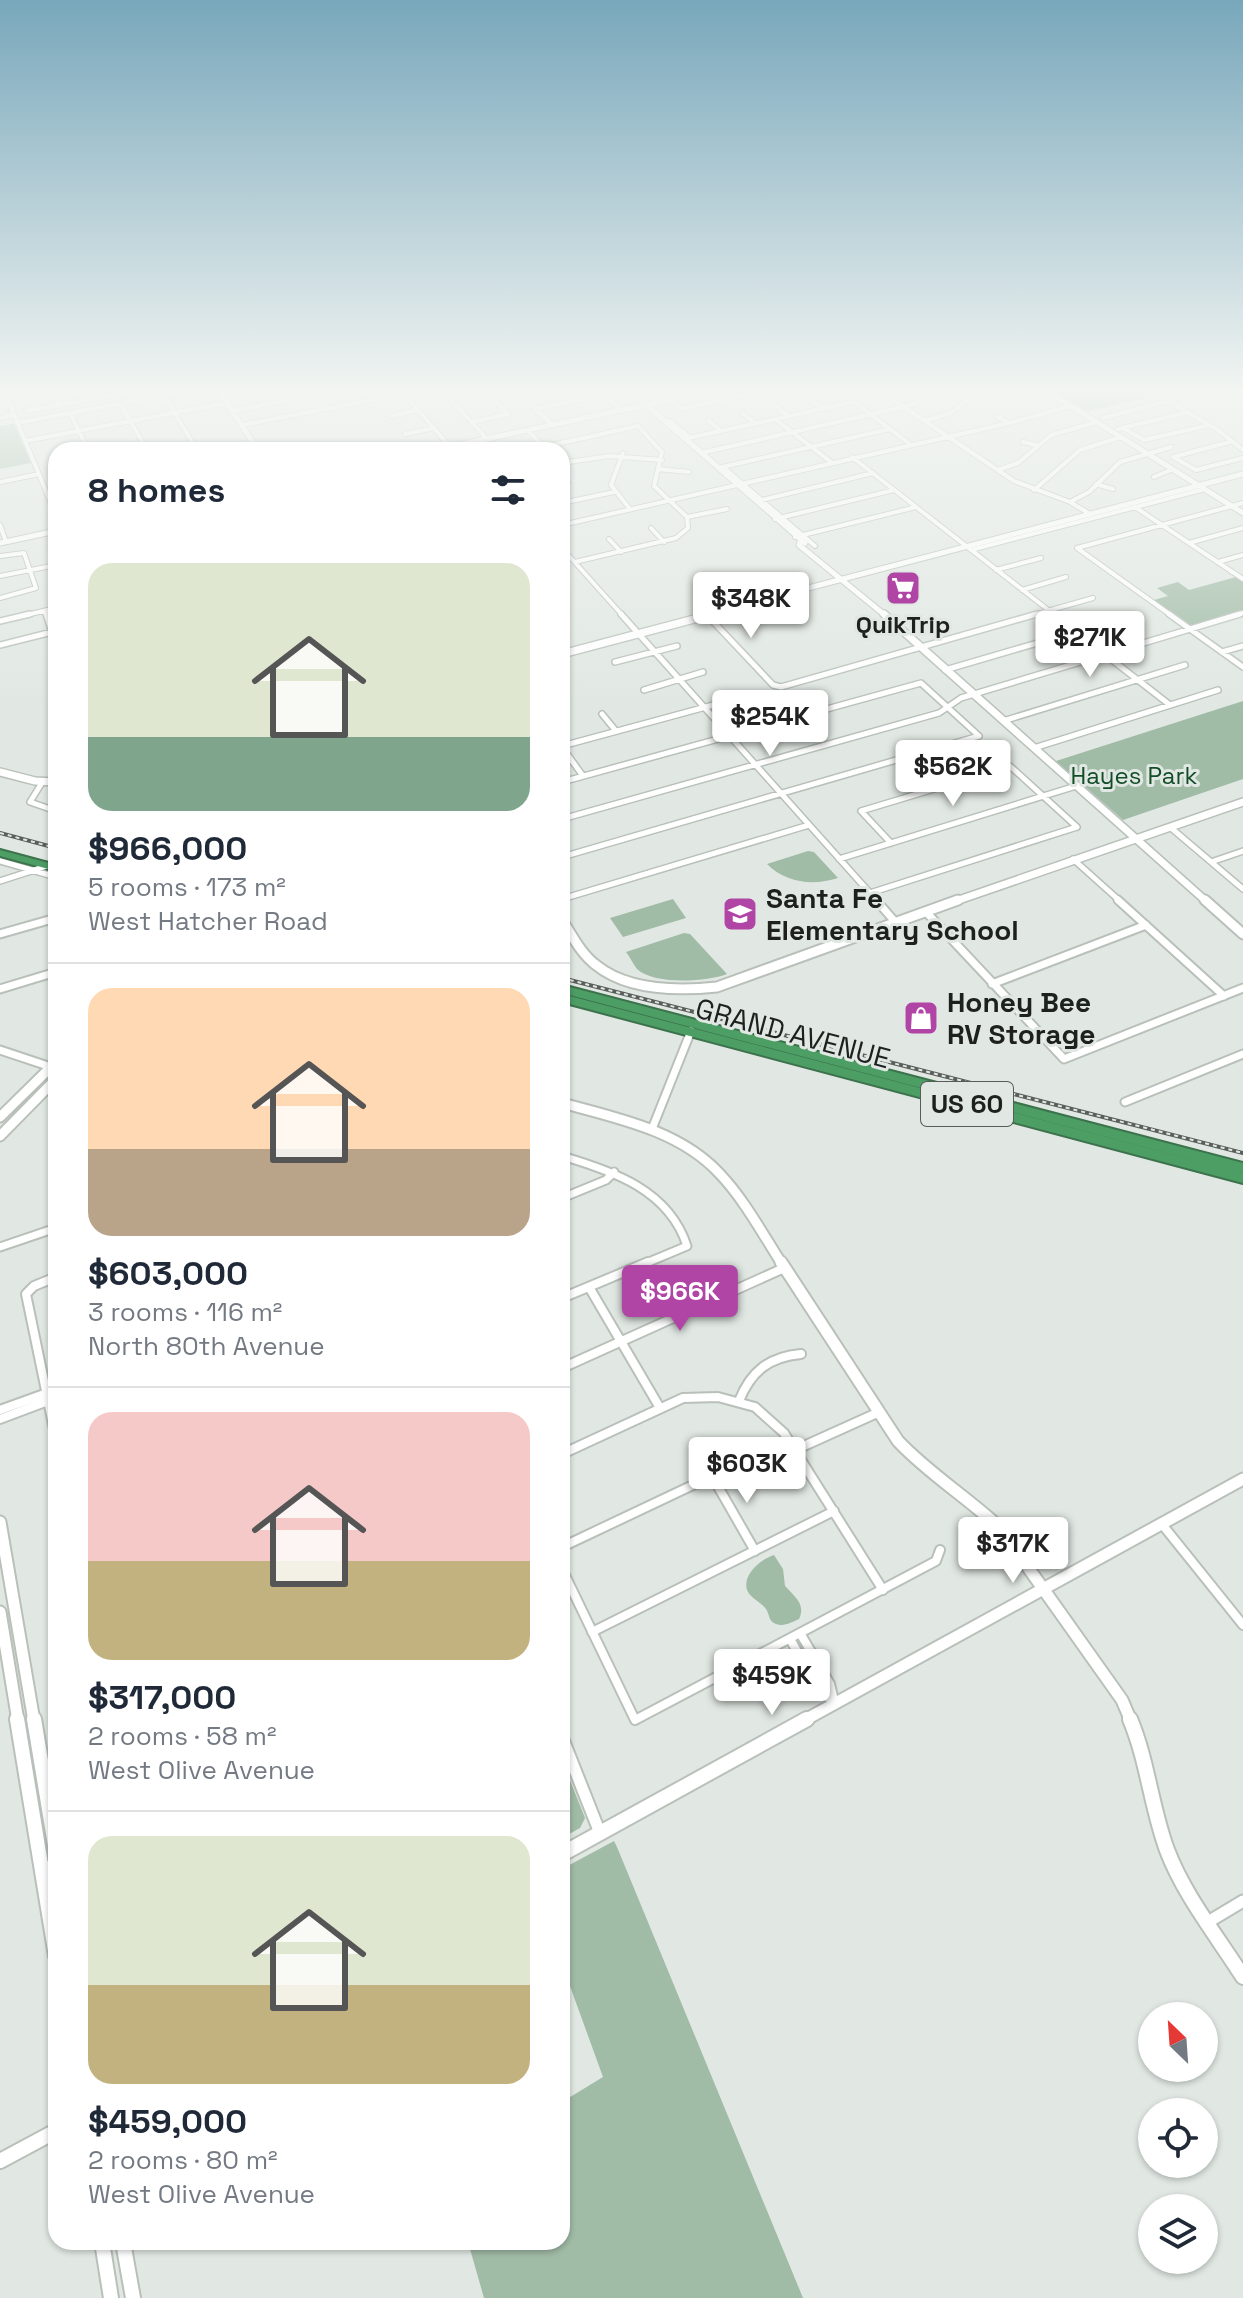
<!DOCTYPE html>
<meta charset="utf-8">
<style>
:root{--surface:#fff;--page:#f6f6f7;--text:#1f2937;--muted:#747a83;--line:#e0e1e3;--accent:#b045a5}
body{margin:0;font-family:"Space Grotesk",sans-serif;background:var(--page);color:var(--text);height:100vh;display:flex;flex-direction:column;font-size:30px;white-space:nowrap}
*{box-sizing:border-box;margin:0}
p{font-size:26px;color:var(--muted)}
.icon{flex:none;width:44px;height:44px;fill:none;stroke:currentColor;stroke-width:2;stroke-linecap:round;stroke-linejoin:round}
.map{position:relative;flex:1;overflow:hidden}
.details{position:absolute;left:48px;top:442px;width:522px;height:1808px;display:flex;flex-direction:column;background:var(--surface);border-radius:24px;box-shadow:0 2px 6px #0004}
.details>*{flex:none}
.needle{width:52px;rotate:335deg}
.controls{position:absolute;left:1138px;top:2002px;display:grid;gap:16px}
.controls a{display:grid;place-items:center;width:80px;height:80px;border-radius:50%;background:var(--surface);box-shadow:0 2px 6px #0004;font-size:40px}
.price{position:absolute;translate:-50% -68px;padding:0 18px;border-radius:8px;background:#fff;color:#222;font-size:26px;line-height:52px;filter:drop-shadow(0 2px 4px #0008)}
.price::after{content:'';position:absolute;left:50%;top:48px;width:24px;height:18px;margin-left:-12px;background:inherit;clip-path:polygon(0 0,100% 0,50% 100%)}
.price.on{background:var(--accent);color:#fff}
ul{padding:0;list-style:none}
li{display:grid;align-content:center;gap:16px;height:424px;padding:0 40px}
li+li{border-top:2px solid var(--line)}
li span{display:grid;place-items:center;height:248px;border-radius:24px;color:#555}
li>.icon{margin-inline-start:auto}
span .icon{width:144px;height:144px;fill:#fffc;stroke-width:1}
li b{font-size:34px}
h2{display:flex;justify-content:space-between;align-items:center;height:96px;padding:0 40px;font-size:34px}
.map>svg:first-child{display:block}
.green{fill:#a0bba6}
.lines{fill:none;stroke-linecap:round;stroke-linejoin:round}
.street-far4-casing{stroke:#b9c0ba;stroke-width:6}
.street-far3-casing{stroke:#b9c0ba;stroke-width:8}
.street-far2-casing{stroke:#b9c0ba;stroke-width:11}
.street-far1-casing{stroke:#b9c0ba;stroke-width:12}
.street-casing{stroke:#b9c0ba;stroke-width:15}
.secondary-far4-casing{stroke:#b9c0ba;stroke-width:7}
.secondary-far3-casing{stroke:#b9c0ba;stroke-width:10}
.secondary-far2-casing{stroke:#b9c0ba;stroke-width:13}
.secondary-far1-casing{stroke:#b9c0ba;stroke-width:15}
.secondary-casing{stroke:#b9c0ba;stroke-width:18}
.highway-casing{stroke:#3c724c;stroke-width:4}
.street-far4{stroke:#fff;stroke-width:4}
.street-far3{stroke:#fff;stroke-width:5}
.street-far2{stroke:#fff;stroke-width:7}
.street-far1{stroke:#fff;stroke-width:8}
.street{stroke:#fff;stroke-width:11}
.secondary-far4{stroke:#fff;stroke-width:5}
.secondary-far3{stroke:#fff;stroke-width:7}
.secondary-far2{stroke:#fff;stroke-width:9}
.secondary-far1{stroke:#fff;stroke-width:11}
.secondary{stroke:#fff;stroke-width:14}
.highway{fill:#4d9e65;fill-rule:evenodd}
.rail-casing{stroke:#5b5f5c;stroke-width:4}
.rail{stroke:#e1e8e3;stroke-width:2;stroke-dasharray:4;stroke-linecap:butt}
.labels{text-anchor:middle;stroke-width:6;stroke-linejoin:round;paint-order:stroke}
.far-poi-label{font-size:24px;font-weight:bold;fill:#1d201e;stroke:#e1e8e3}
.far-park-label{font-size:24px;fill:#124d28;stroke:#e1e8e3}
.shield{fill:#e1e8e3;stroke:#585c59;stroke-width:2}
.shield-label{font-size:26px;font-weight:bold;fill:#1d201e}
.poi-label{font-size:28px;font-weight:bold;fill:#1d201e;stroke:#e1e8e3;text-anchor:start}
.street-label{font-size:28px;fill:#1d201e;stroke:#e1e8e3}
</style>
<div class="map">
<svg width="1243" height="2298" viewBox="0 0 1243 2298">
<rect width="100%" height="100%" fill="#e1e8e3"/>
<path class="green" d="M 1047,388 L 1163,388 L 1170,392 L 1085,412 Z
M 14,424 L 31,463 L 0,469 L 0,426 Z
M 1236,577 L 1243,582 L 1243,610 L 1191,626 L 1154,600 L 1168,596 L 1157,588 L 1178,582 L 1189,590 Z
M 1243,701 L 1243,779 L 1123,820 L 1056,761 Z
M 808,851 L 814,852 L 838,878 C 813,886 786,883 767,864 Z
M 673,899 L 686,918 L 623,937 L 610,918 Z
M 684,933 L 690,934 L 727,974 C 706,982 654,985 637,969 C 633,964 630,957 626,952 Z
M 774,1555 L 783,1569 L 785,1586 C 795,1597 806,1604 799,1619 C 792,1622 784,1627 776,1624 C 768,1621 770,1615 766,1609 C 761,1602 752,1599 748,1592 C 740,1576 761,1559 774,1555 Z
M 562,1760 L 585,1818 L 580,1828 L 562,1838 Z
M 614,1841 L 617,1847 L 803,2298 L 484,2298 L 468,2242 L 562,2242 L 562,2102 L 603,2077 L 562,1964 L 562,1869 Z"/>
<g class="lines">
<defs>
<path id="street-far4" d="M 3,388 L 56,515
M 51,388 L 60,406
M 399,388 L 450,447
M 440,388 L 487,439
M 483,388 L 508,414
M 657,388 L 681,409 L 778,388
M 835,388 L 910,444
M 893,388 L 888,393 L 892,399 L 1014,481 L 1070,502 L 1090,514
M 994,388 L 1012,399
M 5,394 L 37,388
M 164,395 L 197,450
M 810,400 L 822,408
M 1168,401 L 1218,430 L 1243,450
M 120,403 L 147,450
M 777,407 L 788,416
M 535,409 L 603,395 L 622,411
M 535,409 L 553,425
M 26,411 L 153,388
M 232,411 L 350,388
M 70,413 L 88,450
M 743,414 L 755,423
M 391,416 L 418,410
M 998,417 L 1009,423
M 0,418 L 14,415
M 1103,418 L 1180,398
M 775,419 L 831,462
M 664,421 L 670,421 L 689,437
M 709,421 L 721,431
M 924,421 L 951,413 L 984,388
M 471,422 L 508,414
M 17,423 L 202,388
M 242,425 L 403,394
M 1123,428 L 1144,440 L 1210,425
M 1118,429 L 1189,412
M 527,430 L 545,448
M 405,434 L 434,428
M 684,439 L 853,402
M 25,441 L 226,403
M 1023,442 L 1036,445
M 529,450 L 638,426 L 662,452 L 654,486 L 687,517
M 623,453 L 611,485 L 630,509
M 701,453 L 903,407 L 922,401 L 938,388
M 852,457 L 1056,616
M 1173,457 L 1196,470 L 1243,458
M 1173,457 L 1230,442
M 562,463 L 609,456 L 662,460
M 723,467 L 815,546
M 718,468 L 890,429
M 658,469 L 689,472
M 998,470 L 1018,463 L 1051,435 L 1097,422
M 1154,477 L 1173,469
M 0,482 L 39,474
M 1096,484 L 1113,489
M 562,487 L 568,483
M 1034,490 L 1080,450 L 1121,437
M 758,501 L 873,473
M 1070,502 L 1089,492 L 1120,462 L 1171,447
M 562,503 L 614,492
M 1135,507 L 1243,579
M 687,517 L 727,509
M 775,519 L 894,490
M 0,525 L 6,542
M 562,525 L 1009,423 L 1071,406
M 651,528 L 664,542
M 795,537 L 916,507
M 609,539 L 621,552
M 1189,543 L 1243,528
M 562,548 L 623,616
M 1077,548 L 1172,616
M 1077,548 L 1243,503
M 971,550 L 1205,489
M 0,556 L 24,553 L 36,588 L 0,598
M 575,562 L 676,538 L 688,528 L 687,517
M 1218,562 L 1243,555
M 996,570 L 1041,558
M 0,576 L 56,565
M 1022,590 L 1066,577
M 45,611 L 47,616
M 22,616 L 56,608
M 1030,616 L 1093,598
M 1233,616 L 1243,613"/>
<path id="street-far3" d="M 621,614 L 878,902
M 1053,614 L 1170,705
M 1169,614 L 1243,667
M 707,615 L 773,685 L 781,687 L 1037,614
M 0,621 L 30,614
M 0,645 L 52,632 L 46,614
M 1222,652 L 1243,646
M 615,662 L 677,646
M 945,670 L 1123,618
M 644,690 L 703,672
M 602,714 L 616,731
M 1003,721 L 1185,665
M 562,746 L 728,701
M 562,747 L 583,776
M 1034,748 L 1218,690
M 43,781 L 30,802 L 56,811
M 562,782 L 921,683 L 979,736
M 562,819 L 939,713 L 961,698 L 1240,614
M 1170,827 L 1243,889
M 891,843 L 861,811 L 1010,766 L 1077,827
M 562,857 L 979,736
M 839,859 L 1076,786
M 1073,859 L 1121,902
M 0,861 L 56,877
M 1211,862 L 1243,851
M 0,881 L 56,863
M 870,893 L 1077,827
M 562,899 L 809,825"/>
<path id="street-far2" d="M 876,900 L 897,924
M 1118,900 L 1224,996
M 927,913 L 1064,1059 L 1243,988
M 0,934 L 56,918
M 992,984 L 1146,925
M 0,989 L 56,972
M 0,1050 L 51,1067
M 1125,1102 L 1243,1054
M 652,1129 L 691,1031
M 562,1156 C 613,1171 669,1190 687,1246 L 644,1264
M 562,1198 L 606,1180 L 614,1172
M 0,1247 L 56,1228"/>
<path id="street-far1" d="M 56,1277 L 34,1286 L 26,1294 L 56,1439
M 589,1287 L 660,1408
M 562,1298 L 648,1262
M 562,1368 L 784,1268
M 739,1401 C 751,1371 769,1357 801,1354
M 0,1410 L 47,1393
M 0,1419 L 48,1401
M 795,1450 L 877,1413
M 562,1454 L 683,1398 L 718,1397 L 755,1407 L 784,1433 L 883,1590
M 1161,1523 L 1243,1625
M 562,1547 L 712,1476 L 755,1551
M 562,1569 L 635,1720 L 936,1561 L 940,1550
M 592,1632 L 834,1511
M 800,1633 L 830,1684 L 834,1701
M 790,1639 L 818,1688 L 835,1704"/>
<path id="street" d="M 562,1737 L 600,1833
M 1208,1922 L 1243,1901"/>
<path id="secondary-far4" d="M 217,388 L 258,450
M 627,388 L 805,543
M 1042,388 L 1243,513
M 434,450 L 726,388
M 800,542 L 799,545 L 886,616
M 0,543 L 56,531
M 774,597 L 1243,474
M 706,616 L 777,597"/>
<path id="secondary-far3" d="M 884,614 L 1207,902
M 562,654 L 713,614
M 0,772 L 35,781 L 56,782
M 953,902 L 1243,802"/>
<path id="secondary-far2" d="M 1205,900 L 1243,934
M 562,920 C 572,935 581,954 596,965 C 628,991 678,991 717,987 L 958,900
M 562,1103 C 616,1118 679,1130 719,1173 C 744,1199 762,1233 782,1264
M 0,1117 L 56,1062
M 0,1136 L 56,1079"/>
<path id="secondary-far1" d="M 781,1262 L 898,1441 C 929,1474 967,1497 1000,1528 L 1122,1700 L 1131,1721
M 0,1522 L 34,1721
M 0,1612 L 18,1721
M 803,1721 L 1243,1479"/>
<path id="secondary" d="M 17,1719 L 56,1956
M 34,1719 L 56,1851
M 1130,1719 C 1148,1762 1151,1807 1167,1850 C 1184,1895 1217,1936 1243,1977
M 562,1854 L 807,1719
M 43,1872 L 56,1865
M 0,2161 L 56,2131
M 102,2242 L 111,2298
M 123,2242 L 133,2298"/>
<path id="highway" d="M 0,850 L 56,865 L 56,871 L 0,856 Z
M 562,985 L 1243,1163 L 1243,1173 L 562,993 Z
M 562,994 L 1243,1173 L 1243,1183 L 562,1002 Z"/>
</defs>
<use href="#street-far4" class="street-far4-casing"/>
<use href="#street-far3" class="street-far3-casing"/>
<use href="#street-far2" class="street-far2-casing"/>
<use href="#street-far1" class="street-far1-casing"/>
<use href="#street" class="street-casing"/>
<use href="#secondary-far4" class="secondary-far4-casing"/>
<use href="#secondary-far3" class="secondary-far3-casing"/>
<use href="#secondary-far2" class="secondary-far2-casing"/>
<use href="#secondary-far1" class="secondary-far1-casing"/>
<use href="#secondary" class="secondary-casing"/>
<use href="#highway" class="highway-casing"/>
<use href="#street-far4" class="street-far4"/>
<use href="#street-far3" class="street-far3"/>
<use href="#street-far2" class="street-far2"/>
<use href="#street-far1" class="street-far1"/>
<use href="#street" class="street"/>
<use href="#secondary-far4" class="secondary-far4"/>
<use href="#secondary-far3" class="secondary-far3"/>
<use href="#secondary-far2" class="secondary-far2"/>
<use href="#secondary-far1" class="secondary-far1"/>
<use href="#secondary" class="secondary"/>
<use href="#highway" class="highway"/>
<defs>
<path id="rail" d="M 0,833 L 56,848
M 562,978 L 1243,1153"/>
</defs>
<use href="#rail" class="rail-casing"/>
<use href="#rail" class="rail"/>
</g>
<linearGradient id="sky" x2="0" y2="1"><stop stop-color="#78a7bb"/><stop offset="0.55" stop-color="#f2f5f2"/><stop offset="1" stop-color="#f2f5f2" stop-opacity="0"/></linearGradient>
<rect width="1243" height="710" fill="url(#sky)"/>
<defs>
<symbol id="supermarket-square" viewBox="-11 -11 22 22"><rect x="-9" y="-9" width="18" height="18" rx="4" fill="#b045a5" stroke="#e1e8e3"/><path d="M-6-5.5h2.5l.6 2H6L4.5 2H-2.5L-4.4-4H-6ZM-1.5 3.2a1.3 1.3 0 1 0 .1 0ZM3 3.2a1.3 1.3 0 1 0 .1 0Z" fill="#fff"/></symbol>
<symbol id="school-square" viewBox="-11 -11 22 22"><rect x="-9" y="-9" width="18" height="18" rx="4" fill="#b045a5" stroke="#e1e8e3"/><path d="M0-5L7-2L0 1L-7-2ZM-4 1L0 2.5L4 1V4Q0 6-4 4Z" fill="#fff"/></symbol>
<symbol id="shop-square" viewBox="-11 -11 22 22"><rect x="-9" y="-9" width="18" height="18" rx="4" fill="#b045a5" stroke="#e1e8e3"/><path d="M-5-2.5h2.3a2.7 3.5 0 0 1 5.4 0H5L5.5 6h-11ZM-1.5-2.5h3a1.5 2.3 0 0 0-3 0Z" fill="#fff"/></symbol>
</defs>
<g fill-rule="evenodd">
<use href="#supermarket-square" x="883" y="568" width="40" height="40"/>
<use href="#school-square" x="720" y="894" width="40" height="40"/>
<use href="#shop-square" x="901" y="998" width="40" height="40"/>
</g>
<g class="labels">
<g class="far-poi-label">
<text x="903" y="633">QuikTrip</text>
</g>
<g class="far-park-label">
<text x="1134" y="784">Hayes Park</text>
</g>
<rect class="shield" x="921" y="1082" width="92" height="44" rx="6"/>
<g class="shield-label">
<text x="967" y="1113">US 60</text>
</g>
<g class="poi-label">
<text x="766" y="908">Santa Fe<tspan x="766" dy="32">Elementary School</tspan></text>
<text x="947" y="1012">Honey Bee<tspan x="947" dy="32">RV Storage</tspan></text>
</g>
<g class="street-label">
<text transform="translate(793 1033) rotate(15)" y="10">GRAND AVENUE</text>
</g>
</g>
</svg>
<div class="controls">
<a><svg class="needle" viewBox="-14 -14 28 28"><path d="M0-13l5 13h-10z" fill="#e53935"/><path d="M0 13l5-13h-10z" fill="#747a83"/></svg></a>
<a><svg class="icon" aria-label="locate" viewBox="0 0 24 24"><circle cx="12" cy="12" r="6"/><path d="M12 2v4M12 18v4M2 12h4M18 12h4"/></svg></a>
<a><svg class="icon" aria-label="layers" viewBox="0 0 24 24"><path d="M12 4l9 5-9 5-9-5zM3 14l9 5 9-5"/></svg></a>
</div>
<b class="price" style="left:751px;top:640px">$348K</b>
<b class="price" style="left:1090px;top:679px">$271K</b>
<b class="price" style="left:770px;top:758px">$254K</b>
<b class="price" style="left:953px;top:808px">$562K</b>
<b class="price on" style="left:680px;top:1333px">$966K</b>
<b class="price" style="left:747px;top:1505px">$603K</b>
<b class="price" style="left:1013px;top:1585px">$317K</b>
<b class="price" style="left:772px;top:1717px">$459K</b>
<section class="details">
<h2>8 homes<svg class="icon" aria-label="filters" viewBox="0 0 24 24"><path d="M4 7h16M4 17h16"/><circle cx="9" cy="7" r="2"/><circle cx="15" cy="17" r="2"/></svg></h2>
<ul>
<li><span style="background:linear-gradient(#dfe7d0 70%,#7fa58c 0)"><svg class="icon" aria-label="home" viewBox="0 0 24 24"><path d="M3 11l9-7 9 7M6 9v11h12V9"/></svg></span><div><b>$966,000</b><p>5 rooms · 173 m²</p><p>West Hatcher Road</p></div></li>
<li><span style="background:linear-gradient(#ffd9b3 65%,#b9a48a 0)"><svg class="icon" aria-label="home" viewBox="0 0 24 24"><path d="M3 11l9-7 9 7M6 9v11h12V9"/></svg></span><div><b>$603,000</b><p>3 rooms · 116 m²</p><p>North 80th Avenue</p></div></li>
<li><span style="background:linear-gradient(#f6c9c9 60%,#c2b280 0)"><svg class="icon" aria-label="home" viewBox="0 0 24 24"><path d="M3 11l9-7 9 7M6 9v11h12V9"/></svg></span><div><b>$317,000</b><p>2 rooms · 58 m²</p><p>West Olive Avenue</p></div></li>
<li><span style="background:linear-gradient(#dfe7d0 60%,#c2b280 0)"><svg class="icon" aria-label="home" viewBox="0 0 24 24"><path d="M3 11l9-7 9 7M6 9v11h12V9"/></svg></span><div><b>$459,000</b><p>2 rooms · 80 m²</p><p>West Olive Avenue</p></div></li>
</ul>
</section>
</div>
